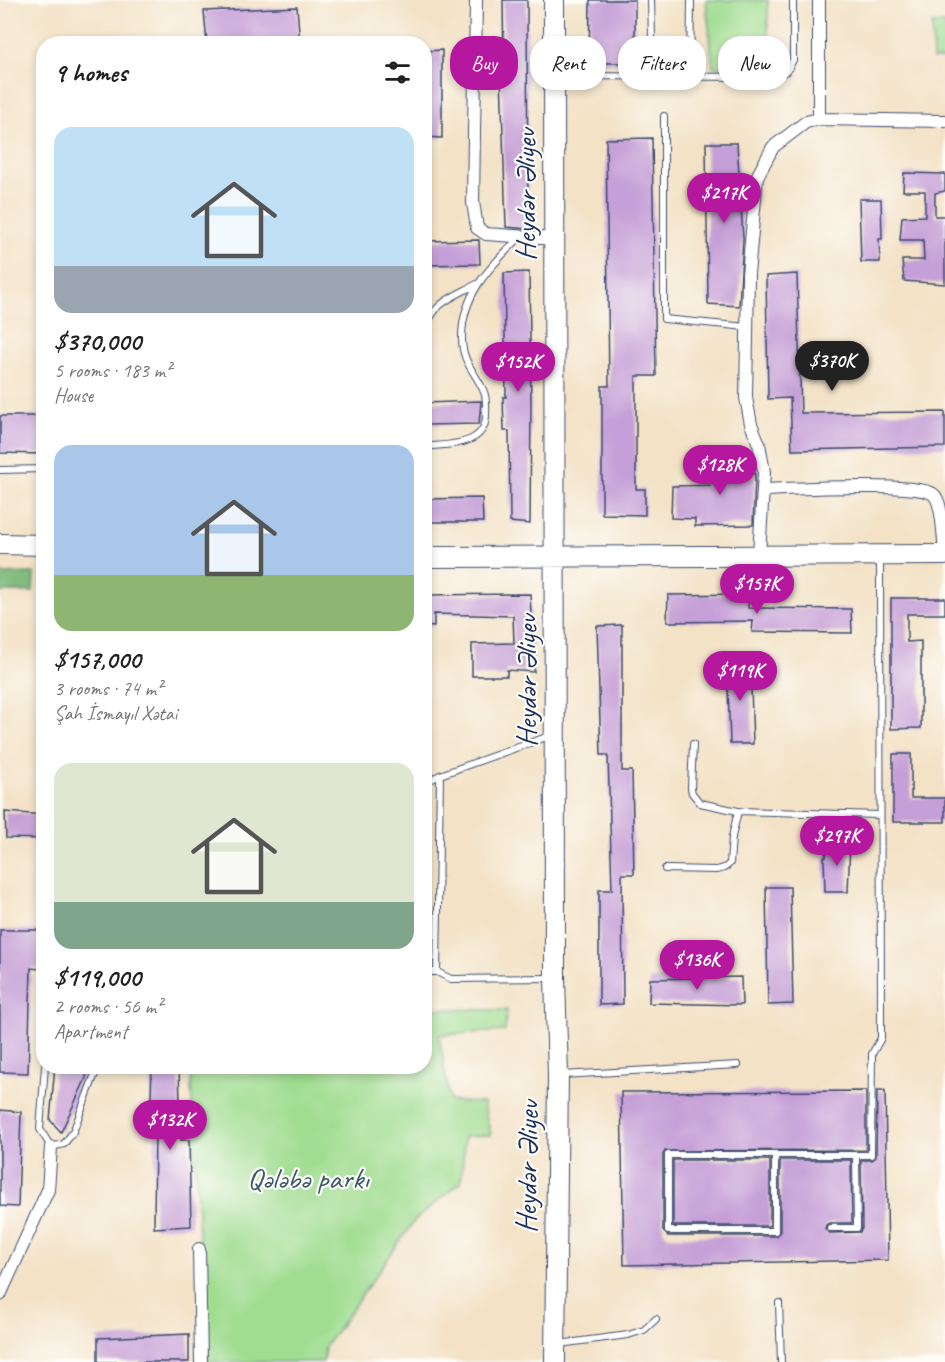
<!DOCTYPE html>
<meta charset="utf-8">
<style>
:root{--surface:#fff;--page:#f2f2f2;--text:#202124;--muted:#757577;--accent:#b5179e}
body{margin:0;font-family:Caveat,sans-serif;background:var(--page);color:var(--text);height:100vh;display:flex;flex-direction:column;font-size:22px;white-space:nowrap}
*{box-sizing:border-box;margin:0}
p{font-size:20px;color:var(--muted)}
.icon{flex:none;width:33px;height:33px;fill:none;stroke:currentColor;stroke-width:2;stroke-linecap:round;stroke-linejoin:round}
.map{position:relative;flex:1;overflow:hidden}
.details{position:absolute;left:36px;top:36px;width:396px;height:1038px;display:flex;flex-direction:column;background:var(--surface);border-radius:24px;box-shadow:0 3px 9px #0003}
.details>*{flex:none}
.guide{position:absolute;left:450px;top:36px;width:405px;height:54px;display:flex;gap:12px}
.price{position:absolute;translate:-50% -51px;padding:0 14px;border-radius:21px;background:var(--accent);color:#fff;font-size:20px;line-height:39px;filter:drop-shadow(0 2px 3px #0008)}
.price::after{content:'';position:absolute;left:50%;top:36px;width:18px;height:14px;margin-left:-9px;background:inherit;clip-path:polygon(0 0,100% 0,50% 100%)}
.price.on{background:#222;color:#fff}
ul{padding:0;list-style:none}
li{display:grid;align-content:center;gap:12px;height:318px;padding:0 18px}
li span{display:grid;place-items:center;height:186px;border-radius:18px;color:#555}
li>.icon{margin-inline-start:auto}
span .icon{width:108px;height:108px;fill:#fffc;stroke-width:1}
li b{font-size:26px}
h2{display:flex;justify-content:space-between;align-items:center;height:72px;padding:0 18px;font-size:26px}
.chip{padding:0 21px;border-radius:24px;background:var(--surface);box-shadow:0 3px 9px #0003;font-size:21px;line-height:54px}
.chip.on{background:var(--accent);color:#fff}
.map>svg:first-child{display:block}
.green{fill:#a0dd91;stroke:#5e8678;stroke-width:1.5}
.forest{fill:#80bc7b;stroke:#4e766c;stroke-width:1.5}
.building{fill:#c59fd7}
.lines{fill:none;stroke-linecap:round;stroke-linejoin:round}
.lane-casing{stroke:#3b4a6e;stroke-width:8}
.street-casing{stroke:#3b4a6e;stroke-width:14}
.primary-casing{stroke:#3b4a6e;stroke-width:22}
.lane{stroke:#fff;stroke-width:6}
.street{stroke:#fff;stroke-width:12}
.primary{stroke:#fff;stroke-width:20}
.labels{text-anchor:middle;stroke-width:4.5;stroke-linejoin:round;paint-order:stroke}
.street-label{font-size:30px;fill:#1b2f5e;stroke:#fdfcf7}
.park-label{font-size:30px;fill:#3c5a6b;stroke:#fdfcf7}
</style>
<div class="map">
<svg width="945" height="1362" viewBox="0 0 945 1362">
<rect width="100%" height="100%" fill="#fdfcf7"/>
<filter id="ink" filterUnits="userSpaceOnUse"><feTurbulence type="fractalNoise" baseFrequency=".0167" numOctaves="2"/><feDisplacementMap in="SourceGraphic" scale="12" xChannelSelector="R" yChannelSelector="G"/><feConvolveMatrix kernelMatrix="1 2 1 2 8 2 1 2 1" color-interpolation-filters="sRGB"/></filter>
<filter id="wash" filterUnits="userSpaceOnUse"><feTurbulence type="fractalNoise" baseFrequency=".008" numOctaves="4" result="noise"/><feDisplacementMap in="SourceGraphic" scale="24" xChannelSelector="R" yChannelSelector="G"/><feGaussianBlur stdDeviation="1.35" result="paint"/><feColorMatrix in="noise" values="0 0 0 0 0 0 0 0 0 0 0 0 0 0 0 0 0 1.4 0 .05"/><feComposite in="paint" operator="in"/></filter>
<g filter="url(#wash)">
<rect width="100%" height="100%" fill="#f3e2c6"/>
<path class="green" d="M 706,0 L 768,0 L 768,67 L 713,67 Z
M 932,24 L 945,24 L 945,59 L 933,59 Z
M 425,1009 L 507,1010 L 505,1031 L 439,1035 L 450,1101 L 483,1103 L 491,1135 L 465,1136 L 461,1182 L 415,1220 L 325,1347 L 323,1362 L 206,1362 L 190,1067 L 424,1066 Z"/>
<path class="forest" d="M 34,573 L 33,592 L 0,592 L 0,574 Z"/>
<g id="blocks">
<path class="building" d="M 503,0 L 527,0 L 528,229 L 506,227 L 501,75 L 504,75 Z
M 590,0 L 635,0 L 635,63 L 589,63 Z
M 297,7 L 300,44 L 207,44 L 204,11 Z
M 442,50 L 442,138 L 424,137 L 424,51 Z
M 652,138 L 656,376 L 636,376 L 636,489 L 645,489 L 645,515 L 602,514 L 602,386 L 609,386 L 606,139 Z
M 706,143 L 737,143 L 743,238 L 739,306 L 708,304 Z
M 904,173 L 945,174 L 945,191 L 935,193 L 935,216 L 945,216 L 945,284 L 904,281 L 902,260 L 924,260 L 923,240 L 900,240 L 902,217 L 925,216 L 925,191 L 903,191 Z
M 859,199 L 881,199 L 882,239 L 879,239 L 880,262 L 861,262 Z
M 479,240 L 480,264 L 424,265 L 424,241 Z
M 529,272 L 531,402 L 530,524 L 510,522 L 509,431 L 504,431 L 503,397 L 506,397 L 504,273 Z
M 797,274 L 801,413 L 945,412 L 945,447 L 792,450 L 790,398 L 768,399 L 766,276 Z
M 481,401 L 479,424 L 424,425 L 424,403 Z
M 0,416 L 44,416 L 44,454 L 0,453 Z
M 717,455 L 753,455 L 755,478 L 753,525 L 695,526 L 695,519 L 671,518 L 672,486 L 718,485 Z
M 482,498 L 483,522 L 424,522 L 424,499 Z
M 530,594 L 534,672 L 507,670 L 507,676 L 472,676 L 472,644 L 514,643 L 513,616 L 434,614 L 434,627 L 424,626 L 424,595 Z
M 749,594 L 748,608 L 851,609 L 852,633 L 752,632 L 753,621 L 667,622 L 668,595 Z
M 891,598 L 945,598 L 945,614 L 907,614 L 907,642 L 921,641 L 921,728 L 891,729 Z
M 622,625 L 622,771 L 632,771 L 634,874 L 622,874 L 623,1004 L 599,1005 L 599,890 L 612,890 L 608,755 L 601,755 L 597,626 Z
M 750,659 L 753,744 L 730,744 L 727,660 Z
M 893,754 L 911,754 L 911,798 L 945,798 L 945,822 L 893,822 Z
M 5,812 L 44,815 L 43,839 L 6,838 Z
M 826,841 L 850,842 L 848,892 L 825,892 L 824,857 L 826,857 Z
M 766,887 L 790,887 L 793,1004 L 768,1005 Z
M 0,930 L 41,930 L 40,969 L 31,968 L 28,1073 L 0,1072 Z
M 741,977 L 742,1005 L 649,1003 L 650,979 Z
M 55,1066 L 87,1066 L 86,1078 L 61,1132 L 50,1120 Z
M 152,1066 L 179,1066 L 181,1140 L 189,1140 L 191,1226 L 154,1228 L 155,1124 L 150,1125 Z
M 866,1091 L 866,1150 L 665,1151 L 663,1155 L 663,1231 L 668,1236 L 777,1236 L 780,1231 L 780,1160 L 851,1160 L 852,1223 L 829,1223 L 826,1225 L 825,1229 L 830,1233 L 860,1232 L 862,1228 L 861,1160 L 872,1160 L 876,1157 L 877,1091 L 885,1091 L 888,1260 L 624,1265 L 621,1092 Z
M 0,1110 L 21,1112 L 18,1207 L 0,1206 Z
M 673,1160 L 770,1160 L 770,1226 L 673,1226 Z
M 189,1334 L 189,1362 L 98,1362 L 98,1338 Z"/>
</g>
</g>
<g filter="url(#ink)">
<use href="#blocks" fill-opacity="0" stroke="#3b4a6e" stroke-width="1.5"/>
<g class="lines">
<defs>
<path id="lane" d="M 651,0 L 653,76
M 556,76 L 772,77 L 787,71 L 793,60 L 793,0
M 690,77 L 691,0
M 664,116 L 664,319 L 747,327
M 424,331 C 435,301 451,298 477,284
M 424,447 C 447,444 486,447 486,415 C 486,408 487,399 484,392 C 475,371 462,363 462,338 C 462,293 491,266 520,237
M 0,470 L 44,469
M 693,744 L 691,788 L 692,793 L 700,803 L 738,811 L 880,815
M 424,783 L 440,775 L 552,735
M 665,869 L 716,870 C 722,869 726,868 730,863 L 732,837 L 738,811
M 424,972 L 437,972 L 451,979 L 552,978
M 437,972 L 440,775
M 45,1066 L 40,1129 L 51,1147 L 64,1144 L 73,1132 L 98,1066
M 562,1075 L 738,1065
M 775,1155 L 775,1231 L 668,1231 L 668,1155 L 871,1155 L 872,1054 L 881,1038 L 880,558
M 830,1228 L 857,1228 L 856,1155
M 779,1303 L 781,1362
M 559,1344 L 628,1335 L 644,1330 L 656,1319"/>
<path id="street" d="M 476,0 L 473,202 L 477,228 L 486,234 L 555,239
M 819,119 L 819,0
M 764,490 C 791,489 916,482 933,494 C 943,501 943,538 945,551
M 759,555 L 764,472 L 759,444 L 751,424 L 746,398 L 748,274 L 757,177 L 773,147 L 806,122 L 819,119 L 945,121
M 199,1249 L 201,1362
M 0,1295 L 48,1190 L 51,1147"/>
<path id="primary" d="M 554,0 L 555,978 L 558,1075 L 555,1362
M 0,544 L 44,545
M 424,557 L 945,555"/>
</defs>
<use href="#lane" class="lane-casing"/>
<use href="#street" class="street-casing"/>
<use href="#primary" class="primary-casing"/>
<use href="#lane" class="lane"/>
<use href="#street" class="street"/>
<use href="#primary" class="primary"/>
</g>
</g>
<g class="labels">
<g class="street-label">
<text transform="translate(525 195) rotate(-90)" y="10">Heydər Əliyev</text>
<text transform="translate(526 681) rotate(-90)" y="10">Heydər Əliyev</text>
<text transform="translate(527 1167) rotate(-89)" y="10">Heydər Əliyev</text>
</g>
<g class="park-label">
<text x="308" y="1188">Qələbə parkı</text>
</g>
</g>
</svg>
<b class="price" style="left:724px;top:224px">$217K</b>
<b class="price on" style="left:832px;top:392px">$370K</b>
<b class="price" style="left:518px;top:393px">$152K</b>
<b class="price" style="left:720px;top:496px">$128K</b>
<b class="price" style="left:757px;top:615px">$157K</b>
<b class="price" style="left:740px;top:702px">$119K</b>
<b class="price" style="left:837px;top:867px">$297K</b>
<b class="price" style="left:697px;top:991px">$136K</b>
<b class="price" style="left:170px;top:1151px">$132K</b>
<div class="guide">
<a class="chip on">Buy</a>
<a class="chip">Rent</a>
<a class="chip">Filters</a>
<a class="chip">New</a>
</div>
<section class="details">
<h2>9 homes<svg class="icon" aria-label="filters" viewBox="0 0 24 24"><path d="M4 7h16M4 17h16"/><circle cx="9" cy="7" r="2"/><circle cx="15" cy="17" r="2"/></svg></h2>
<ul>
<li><span style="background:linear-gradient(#bfe0f5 75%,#9aa5b1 0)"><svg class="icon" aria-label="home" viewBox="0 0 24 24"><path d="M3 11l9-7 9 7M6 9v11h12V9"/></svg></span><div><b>$370,000</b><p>5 rooms · 183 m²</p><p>House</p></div></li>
<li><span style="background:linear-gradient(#a9c7e8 70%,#8fb573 0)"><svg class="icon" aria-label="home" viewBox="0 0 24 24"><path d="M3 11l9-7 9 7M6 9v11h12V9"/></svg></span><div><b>$157,000</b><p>3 rooms · 74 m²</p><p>Şah İsmayıl Xətai</p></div></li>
<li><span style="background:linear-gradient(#dfe7d0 75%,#7fa58c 0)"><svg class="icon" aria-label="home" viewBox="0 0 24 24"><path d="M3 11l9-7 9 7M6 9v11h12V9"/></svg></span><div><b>$119,000</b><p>2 rooms · 56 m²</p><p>Apartment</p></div></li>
</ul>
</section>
</div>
